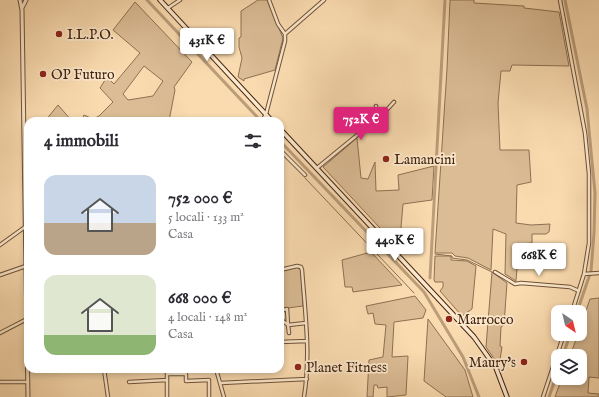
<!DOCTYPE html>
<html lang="it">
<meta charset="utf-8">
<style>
:root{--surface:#fff;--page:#f7f7f7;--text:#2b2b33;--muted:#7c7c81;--accent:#db2777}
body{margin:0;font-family:"IM FELL English",serif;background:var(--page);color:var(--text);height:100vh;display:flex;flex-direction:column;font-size:15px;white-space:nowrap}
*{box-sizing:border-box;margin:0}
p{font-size:13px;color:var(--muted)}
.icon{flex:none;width:22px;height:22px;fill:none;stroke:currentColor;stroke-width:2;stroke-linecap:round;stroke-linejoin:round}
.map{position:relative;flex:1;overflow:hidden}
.drawer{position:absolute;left:24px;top:117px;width:260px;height:256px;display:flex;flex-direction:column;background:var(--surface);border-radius:12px;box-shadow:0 2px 6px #0003}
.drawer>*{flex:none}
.needle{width:26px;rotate:145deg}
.tools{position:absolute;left:551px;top:305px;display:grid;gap:8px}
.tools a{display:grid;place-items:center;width:36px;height:36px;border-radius:8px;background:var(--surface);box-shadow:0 2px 6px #0003;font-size:20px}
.price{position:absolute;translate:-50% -34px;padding:0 9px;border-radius:4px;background:#fff;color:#222;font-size:13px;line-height:26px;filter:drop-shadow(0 1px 2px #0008)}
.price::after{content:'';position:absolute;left:50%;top:24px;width:12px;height:9px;margin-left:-6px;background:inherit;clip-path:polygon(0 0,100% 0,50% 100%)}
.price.selected{background:var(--accent);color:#fff}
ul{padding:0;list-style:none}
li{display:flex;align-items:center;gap:12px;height:100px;padding:0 20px}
li span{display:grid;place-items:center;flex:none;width:112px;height:80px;border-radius:12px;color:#555}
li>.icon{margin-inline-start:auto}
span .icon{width:48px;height:48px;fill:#fffc;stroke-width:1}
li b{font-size:17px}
h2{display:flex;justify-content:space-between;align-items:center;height:48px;padding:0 20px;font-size:17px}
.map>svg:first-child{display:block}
.green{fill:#dbbc95;stroke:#8e7052;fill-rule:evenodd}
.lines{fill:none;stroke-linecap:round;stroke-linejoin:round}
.stream{stroke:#8a6d50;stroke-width:1}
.canal{stroke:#bb9d7a;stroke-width:3}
.minor-casing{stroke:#6f5238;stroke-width:4.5}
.tertiary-casing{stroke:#6f5238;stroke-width:5}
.secondary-casing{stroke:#412410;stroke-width:5.5}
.minor{stroke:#fce8cc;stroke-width:2.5}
.tertiary{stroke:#fce8cc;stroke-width:3}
.secondary{stroke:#fce8cc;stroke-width:3.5}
.poi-dot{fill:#8f2418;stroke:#fce8cc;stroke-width:1.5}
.labels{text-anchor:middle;stroke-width:3.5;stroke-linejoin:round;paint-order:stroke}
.poi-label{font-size:14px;fill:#412410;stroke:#fce8cc;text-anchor:start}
</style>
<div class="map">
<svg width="599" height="397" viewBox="0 0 599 397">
<rect width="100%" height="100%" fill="#fadbb0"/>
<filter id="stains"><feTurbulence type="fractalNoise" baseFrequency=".005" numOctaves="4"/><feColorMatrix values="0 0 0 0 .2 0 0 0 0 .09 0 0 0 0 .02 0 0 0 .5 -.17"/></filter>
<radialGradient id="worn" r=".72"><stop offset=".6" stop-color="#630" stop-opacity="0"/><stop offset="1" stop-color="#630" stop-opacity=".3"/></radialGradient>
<path class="green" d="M 258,0 L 267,0 L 283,38 L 275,70 L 244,79 L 244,81 L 238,77 L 242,58 L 239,47 L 239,38 L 241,37 L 241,11 Z
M 450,0 L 474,0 L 474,3 L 524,6 L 524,8 L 559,12 L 569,66 L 512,65 L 510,71 L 501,71 L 498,103 L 500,150 L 529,150 L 531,182 L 517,185 L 516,223 L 531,225 L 550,224 L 549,232 L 546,234 L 532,234 L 532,243 L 519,244 L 516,281 L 505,274 L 506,234 L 493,229 L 491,270 L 468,258 L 455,256 L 452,253 L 435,253 L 447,69 Z
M 135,2 L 192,62 L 174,87 L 175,90 L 169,121 L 82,121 L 84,115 L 93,119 L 99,116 L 113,102 L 100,88 L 107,77 L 114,84 L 140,53 L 113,30 ZM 144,66 L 163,81 L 153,96 L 128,100 L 123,94 Z
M 58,105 L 72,121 L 45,121 Z
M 357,138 L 361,178 L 368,179 L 375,162 L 376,191 L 399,190 L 398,175 L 434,166 L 432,200 L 403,204 L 400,239 L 394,243 L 323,167 Z
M 371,252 L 402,285 L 353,292 L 352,287 L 345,287 L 342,260 Z
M 435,256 L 451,256 L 451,260 L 467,261 L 476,266 L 472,309 L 462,316 L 440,291 L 443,287 L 443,282 L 435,282 L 434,280 Z
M 297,267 L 301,270 L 303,306 L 280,309 L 280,272 Z
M 492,272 L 507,283 L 504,325 L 501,327 L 500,346 L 502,347 L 499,366 L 486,347 Z
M 415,296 L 426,310 L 423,318 L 394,322 L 392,357 L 408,356 L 406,395 L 387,397 L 387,387 L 378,388 L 377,385 L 374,385 L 373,397 L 367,397 L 369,360 L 383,357 L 386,325 L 375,324 L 373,313 L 368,314 L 366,306 Z
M 599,298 L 599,378 L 589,377 L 588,393 L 599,394 L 599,397 L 555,397 L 562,378 L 580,378 L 580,356 L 570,356 L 578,334 L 580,334 L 580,328 L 590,299 Z
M 428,319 L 465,370 L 473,397 L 446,397 L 424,381 Z"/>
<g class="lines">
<path class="stream" d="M 305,178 L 414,293
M 431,254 L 432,254
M 435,254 L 452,256 L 452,258 L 467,260 L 492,272"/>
<path class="canal" d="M 147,0 L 261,121
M 565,0 L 587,109 L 595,193 L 594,233 L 591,271 L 577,312
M 280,141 L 424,292 L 463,357 L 479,397
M 430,278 L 445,0
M 563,356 L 570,334
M 549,397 L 558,371"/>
<defs>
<path id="minor" d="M 269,0 L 278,24 L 285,34
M 560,0 L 585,133 L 589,174 L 589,243 L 584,274 L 572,312
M 168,8 L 180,0
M 376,106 L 377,118
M 262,121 L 266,114 L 285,41 L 285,34 L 324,0
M 280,150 L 305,175
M 317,168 L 383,114 L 394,102
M 0,245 L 25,227
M 280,270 L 297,266 L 301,267 L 302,270 C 305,312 311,355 304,397
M 495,272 L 515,284 L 521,283 L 570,287 L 579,291
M 584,274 L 599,273
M 0,275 L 26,266
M 280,311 L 287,309 L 288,325 L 306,323
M 280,322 L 283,321 L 288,325 L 289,333
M 0,333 L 27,319
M 280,342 L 307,341
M 104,369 L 108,397
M 216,369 L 224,397
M 167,374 L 186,374 L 186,381 L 209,380 L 209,397
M 0,382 L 28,382
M 129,382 L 167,380
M 221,383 L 307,379
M 167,397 L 167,369
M 543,397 L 564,334"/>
<path id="tertiary" d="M 20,0 L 22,10 L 28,397
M 22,8 L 26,0"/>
<path id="secondary" d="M 160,0 L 272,121
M 280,129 L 474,337 L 496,368 L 507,397"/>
</defs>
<use href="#minor" class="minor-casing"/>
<use href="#tertiary" class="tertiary-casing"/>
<use href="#secondary" class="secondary-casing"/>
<use href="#minor" class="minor"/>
<use href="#tertiary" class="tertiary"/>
<use href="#secondary" class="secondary"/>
</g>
<g class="poi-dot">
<circle cx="59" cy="34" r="4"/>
<circle cx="43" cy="74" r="4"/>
<circle cx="386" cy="159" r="4"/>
<circle cx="449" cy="319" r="4"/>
<circle cx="524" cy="362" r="4"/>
<circle cx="298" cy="367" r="4"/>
</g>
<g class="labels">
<g class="poi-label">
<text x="67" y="39">I.L.P.O.</text>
<text x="51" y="79">OP Futuro</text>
<text x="394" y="164">Lamancini</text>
<text x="457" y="324">Marrocco</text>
<text x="516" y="367" text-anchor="end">Maury's</text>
<text x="306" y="372">Planet Fitness</text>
</g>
</g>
<rect width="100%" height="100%" filter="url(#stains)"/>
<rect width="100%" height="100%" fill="url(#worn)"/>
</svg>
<div class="tools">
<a><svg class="needle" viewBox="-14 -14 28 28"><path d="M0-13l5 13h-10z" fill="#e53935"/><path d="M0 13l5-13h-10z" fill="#7c7c81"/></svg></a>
<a><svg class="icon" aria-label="layers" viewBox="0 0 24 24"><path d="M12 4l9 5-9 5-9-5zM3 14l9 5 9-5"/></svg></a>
</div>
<b class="price" style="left:207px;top:62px">431K €</b>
<b class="price selected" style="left:361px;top:141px">752K €</b>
<b class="price" style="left:395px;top:262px">440K €</b>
<b class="price" style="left:539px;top:277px">668K €</b>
<section class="drawer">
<h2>4 immobili<svg class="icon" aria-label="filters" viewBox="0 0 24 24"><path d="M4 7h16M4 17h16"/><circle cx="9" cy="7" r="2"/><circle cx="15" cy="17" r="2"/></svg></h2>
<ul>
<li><span style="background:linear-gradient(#c9d6e8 60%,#b9a48a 0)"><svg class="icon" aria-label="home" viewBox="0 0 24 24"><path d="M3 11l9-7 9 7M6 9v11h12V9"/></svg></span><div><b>752 000 €</b><p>5 locali · 133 m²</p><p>Casa</p></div></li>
<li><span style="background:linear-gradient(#dfe7d0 75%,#8fb573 0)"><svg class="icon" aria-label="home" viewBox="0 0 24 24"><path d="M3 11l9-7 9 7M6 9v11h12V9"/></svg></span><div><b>668 000 €</b><p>4 locali · 148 m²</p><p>Casa</p></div></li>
</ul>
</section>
</div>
